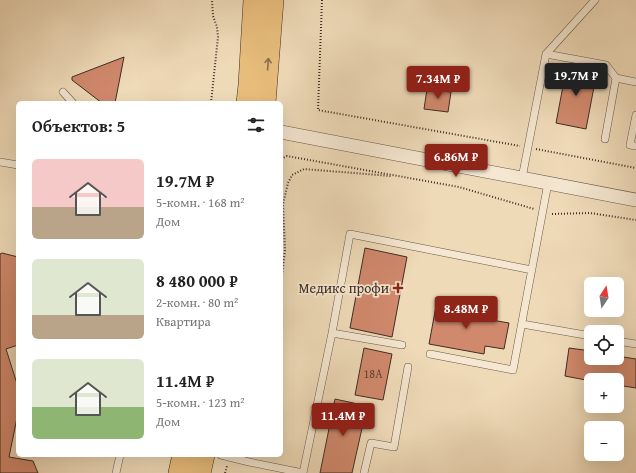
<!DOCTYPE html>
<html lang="ru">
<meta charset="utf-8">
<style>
:root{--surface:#fff;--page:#f2f2f2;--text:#222;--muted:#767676;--accent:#8f2418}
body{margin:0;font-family:"Gentium Book Plus",serif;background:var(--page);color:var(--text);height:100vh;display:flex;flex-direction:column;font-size:15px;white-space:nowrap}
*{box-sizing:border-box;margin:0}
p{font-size:13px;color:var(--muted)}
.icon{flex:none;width:22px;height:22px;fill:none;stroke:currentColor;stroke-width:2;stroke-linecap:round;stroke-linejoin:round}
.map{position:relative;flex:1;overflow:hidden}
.side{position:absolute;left:16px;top:101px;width:267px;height:356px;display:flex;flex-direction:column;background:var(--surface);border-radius:6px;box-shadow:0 4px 16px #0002}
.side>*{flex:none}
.needle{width:26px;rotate:12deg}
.fabs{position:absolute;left:584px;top:277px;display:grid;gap:8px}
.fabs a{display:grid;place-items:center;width:40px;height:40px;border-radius:6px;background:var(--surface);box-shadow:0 4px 16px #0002;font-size:20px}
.price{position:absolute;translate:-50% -34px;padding:0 9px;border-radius:4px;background:var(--accent);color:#fff;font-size:13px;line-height:26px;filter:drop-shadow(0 1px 2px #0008)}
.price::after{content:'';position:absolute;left:50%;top:24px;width:12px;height:9px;margin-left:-6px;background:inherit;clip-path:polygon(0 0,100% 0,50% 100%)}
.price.current{background:#222;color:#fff}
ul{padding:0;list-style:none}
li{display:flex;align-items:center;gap:12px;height:100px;padding:0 16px}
li span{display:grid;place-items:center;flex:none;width:112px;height:80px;border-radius:6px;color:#555}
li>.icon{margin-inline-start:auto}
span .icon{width:48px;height:48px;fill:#fffc;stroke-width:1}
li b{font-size:17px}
h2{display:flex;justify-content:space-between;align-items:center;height:48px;padding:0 16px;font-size:17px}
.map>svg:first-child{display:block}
.building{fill:#d1896d;stroke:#3e2d25}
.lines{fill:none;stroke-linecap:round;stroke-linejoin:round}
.lane-casing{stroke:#6a584a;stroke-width:8}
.street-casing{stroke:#6a584a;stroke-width:14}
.primary-casing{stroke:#3e2d25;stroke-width:22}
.path{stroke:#3e2d25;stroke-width:2;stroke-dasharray:1 2;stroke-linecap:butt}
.lane{stroke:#f5e7d1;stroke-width:7}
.street{stroke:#f5e7d1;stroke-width:13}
.primary{stroke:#e8bd7c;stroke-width:21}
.oneway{stroke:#8a6e4c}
.poi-dot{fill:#8f2418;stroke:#f5e7d1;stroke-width:1.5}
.labels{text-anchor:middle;stroke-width:3.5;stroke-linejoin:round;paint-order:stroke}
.number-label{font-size:12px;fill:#634437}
.poi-label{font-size:14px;fill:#3e2d25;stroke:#f5e7d1;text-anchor:end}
</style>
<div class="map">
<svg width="636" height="473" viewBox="0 0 636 473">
<rect width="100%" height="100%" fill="#efdab8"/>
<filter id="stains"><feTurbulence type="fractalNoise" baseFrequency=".005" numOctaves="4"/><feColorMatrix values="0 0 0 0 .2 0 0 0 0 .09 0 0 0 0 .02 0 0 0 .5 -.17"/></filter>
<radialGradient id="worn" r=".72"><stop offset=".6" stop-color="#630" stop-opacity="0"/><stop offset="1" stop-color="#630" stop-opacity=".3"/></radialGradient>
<path class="building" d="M 124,57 L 115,103 L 102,103 L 72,80 L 72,77 Z
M 567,65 L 597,71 L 586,129 L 556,123 Z
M 427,89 L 451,92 L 448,112 L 424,109 Z
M 365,248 L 407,257 L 392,337 L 350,328 Z
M 2,253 L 18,257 L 18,345 L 6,349 L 18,387 L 18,413 L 9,457 L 33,461 L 38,473 L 0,473 L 0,254 Z
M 437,301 L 453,304 L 452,310 L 487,315 L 486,319 L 509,323 L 504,349 L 485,346 L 484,354 L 429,344 Z
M 364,348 L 392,354 L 383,400 L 355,395 Z
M 569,348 L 591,351 L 591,358 L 617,358 L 617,356 L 636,359 L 636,388 L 617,385 L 617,380 L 591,381 L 565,376 Z
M 335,399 L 367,406 L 352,473 L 320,473 Z"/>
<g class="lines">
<defs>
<path id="lane" d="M 546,54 L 606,65 L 616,78
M 63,92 L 73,103
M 636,115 L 630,145 L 636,146
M 605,139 L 616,78 L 636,82
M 0,162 L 18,165
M 522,178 L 546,54 L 595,0
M 522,324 L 591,336
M 332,333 L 350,234 L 532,270
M 617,341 L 636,344
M 430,354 L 513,370 L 548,183
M 221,455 L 249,462 L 303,473 L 332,333 L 402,345
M 116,473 L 120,455
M 364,473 L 371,443 L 394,447 L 408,367"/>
<path id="street" d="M 281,132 L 636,200"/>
<path id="primary" d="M 247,103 L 249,85 L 254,0
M 265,103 L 273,0
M 179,473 L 183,455
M 200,473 L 204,455"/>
</defs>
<use href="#lane" class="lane-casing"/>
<use href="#street" class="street-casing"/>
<use href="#primary" class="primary-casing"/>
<path class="path" d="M 322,0 L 318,110 L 520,146
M 211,103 L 218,37 L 217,27 L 213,16 L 212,0
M 536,149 L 636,168
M 281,159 L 287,156 L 459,187 L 534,209
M 552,214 L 590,213 L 636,220
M 281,284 L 285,250 L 283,204 L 288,183 L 292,175 L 304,169 L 391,176
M 225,473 L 227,466"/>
<use href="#lane" class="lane"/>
<use href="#street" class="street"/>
<use href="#primary" class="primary"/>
</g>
<defs><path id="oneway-shaft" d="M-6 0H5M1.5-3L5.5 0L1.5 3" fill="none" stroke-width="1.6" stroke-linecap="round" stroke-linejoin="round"/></defs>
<use class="oneway" href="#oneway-shaft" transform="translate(268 64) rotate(-86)"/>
<path class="poi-dot" d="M396 282h4v4h4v4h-4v4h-4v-4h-4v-4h4z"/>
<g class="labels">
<g class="number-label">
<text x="373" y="378">18А</text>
</g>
<g class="poi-label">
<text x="389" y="293">Медикс профи</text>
</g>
</g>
<rect width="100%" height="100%" filter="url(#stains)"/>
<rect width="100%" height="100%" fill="url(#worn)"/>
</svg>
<div class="fabs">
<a><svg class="needle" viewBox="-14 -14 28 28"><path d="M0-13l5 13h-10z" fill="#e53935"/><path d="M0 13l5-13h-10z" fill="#767676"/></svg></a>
<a><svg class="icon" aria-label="locate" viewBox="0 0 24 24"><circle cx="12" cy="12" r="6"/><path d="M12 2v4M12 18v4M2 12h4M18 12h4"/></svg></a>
<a>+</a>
<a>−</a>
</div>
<b class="price current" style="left:576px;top:97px">19.7M ₽</b>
<b class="price" style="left:438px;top:100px">7.34M ₽</b>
<b class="price" style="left:456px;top:178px">6.86M ₽</b>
<b class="price" style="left:466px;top:330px">8.48M ₽</b>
<b class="price" style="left:343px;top:437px">11.4M ₽</b>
<section class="side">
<h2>Объектов: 5<svg class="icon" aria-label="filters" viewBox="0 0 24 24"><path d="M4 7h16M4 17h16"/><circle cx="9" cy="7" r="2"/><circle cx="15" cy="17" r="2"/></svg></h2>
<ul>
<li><span style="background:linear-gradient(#f6c9c9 60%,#b9a48a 0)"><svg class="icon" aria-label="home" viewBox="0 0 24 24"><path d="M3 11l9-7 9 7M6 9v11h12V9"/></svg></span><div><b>19.7M ₽</b><p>5-комн. · 168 m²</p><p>Дом</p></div></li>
<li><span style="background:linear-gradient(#dfe7d0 70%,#b9a48a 0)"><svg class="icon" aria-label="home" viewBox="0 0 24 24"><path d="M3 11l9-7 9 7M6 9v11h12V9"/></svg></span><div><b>8 480 000 ₽</b><p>2-комн. · 80 m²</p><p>Квартира</p></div></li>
<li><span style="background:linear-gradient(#dfe7d0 60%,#8fb573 0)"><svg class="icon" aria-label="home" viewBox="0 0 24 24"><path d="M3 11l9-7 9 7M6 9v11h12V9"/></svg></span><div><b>11.4M ₽</b><p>5-комн. · 123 m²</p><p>Дом</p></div></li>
</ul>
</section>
</div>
